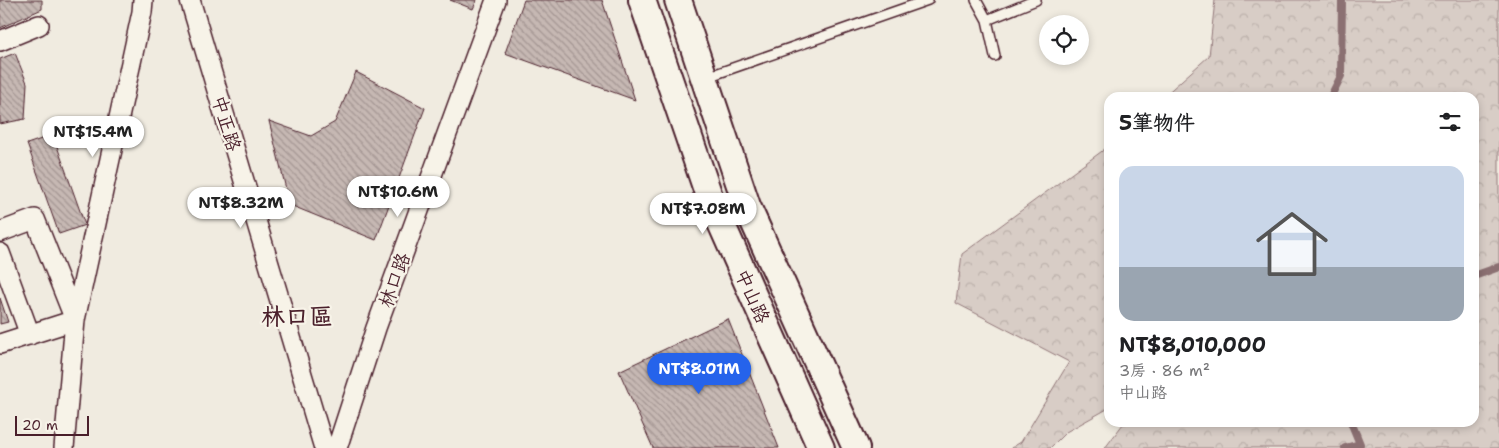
<!DOCTYPE html>
<html lang="zh-TW">
<meta charset="utf-8">
<style>
:root{--surface:#fff;--page:#f2f2f2;--text:#202124;--muted:#757577;--line:#e0e0e0;--accent:#2563eb}
body{margin:0;font-family:"Shantell Sans","LXGW WenKai TC",sans-serif;background:var(--page);color:var(--text);height:100vh;display:flex;flex-direction:column;font-size:19px;white-space:nowrap}
*{box-sizing:border-box;margin:0}
p{font-size:16px;color:var(--muted)}
.icon{flex:none;width:28px;height:28px;fill:none;stroke:currentColor;stroke-width:2;stroke-linecap:round;stroke-linejoin:round}
.map{position:relative;flex:1;overflow:hidden}
.side{position:absolute;left:1104px;top:92px;width:375px;height:335px;display:flex;flex-direction:column;background:var(--surface);border-radius:15px;box-shadow:0 2px 8px #0003}
.side>*{flex:none}
.controls{position:absolute;left:1039px;top:15px;display:grid;gap:10px}
.controls a{display:grid;place-items:center;width:50px;height:50px;border-radius:50%;background:var(--surface);box-shadow:0 2px 8px #0003;font-size:25px}
.scale{position:absolute;left:15px;bottom:12px;width:74px;box-sizing:border-box;padding-left:5px;border:2px solid #4a1f2b;border-top:0;font-size:14px;line-height:18px;white-space:nowrap;color:#4a1f2b;-webkit-text-stroke:4px #f7f3e8;paint-order:stroke}
.price{position:absolute;translate:-50% -42px;padding:0 11px;border-radius:18px;background:#fff;color:#222;font-size:16px;line-height:32px;filter:drop-shadow(0 1px 2px #0008)}
.price::after{content:'';position:absolute;left:50%;top:30px;width:15px;height:11px;margin-left:-8px;background:inherit;clip-path:polygon(0 0,100% 0,50% 100%)}
.price.on{background:var(--accent);color:#fff}
ul{padding:0;list-style:none}
li{display:grid;align-content:center;gap:10px;height:265px;padding:0 15px}
li+li{border-top:1px solid var(--line)}
li span{display:grid;place-items:center;height:155px;border-radius:15px;color:#555}
li>.icon{margin-inline-start:auto}
span .icon{width:90px;height:90px;fill:#fffc;stroke-width:1}
li b{font-size:21px}
h2{display:flex;justify-content:space-between;align-items:center;height:60px;padding:0 15px;font-size:21px}
.map>svg:first-child{display:block}
.forest{fill:url(#forest-crowns);stroke:#917678}
.lines{fill:none;stroke-linecap:round;stroke-linejoin:round}
.stream{stroke:#8b6f72;stroke-width:8}
.building{fill:url(#building-back-hatch);stroke:#4a1f2b}
.lane-casing{stroke:#4a1f2b;stroke-width:12}
.street-casing{stroke:#4a1f2b;stroke-width:22}
.secondary-casing{stroke:#4a1f2b;stroke-width:30}
.lane{stroke:#f7f3e8;stroke-width:9}
.street{stroke:#f7f3e8;stroke-width:19}
.secondary{stroke:#f7f3e8;stroke-width:26}
.labels{text-anchor:middle;stroke-width:4.5;stroke-linejoin:round;paint-order:stroke}
.street-label{font-size:19px;fill:#4a1f2b;stroke:#f7f3e8}
.district-label{font-size:24px;font-weight:bold;fill:#4a1f2b;stroke:#f7f3e8}
</style>
<div class="map">
<svg width="1499" height="448" viewBox="0 0 1499 448">
<defs>
<pattern id="forest-crowns" width="20" height="18" patternUnits="userSpaceOnUse" patternTransform="scale(1.25)"><rect width="20" height="18" fill="#d8cdc6"/><path d="M2 6a3 3 0 1 1 6 0M12 15a3 3 0 1 1 6 0" fill="none" stroke="#bbb0aa"/></pattern>
<pattern id="building-back-hatch" width="6" height="6" patternUnits="userSpaceOnUse" patternTransform="scale(1.25)"><rect width="6" height="6" fill="#c6b8b3"/><path d="M-1 5l2 2M0 0l6 6M5-1l2 2" fill="none" stroke="#a39592"/></pattern>
</defs>
<rect width="100%" height="100%" fill="#f0ebe0"/>
<filter id="ink" filterUnits="userSpaceOnUse"><feTurbulence type="fractalNoise" baseFrequency=".02" numOctaves="2"/><feDisplacementMap in="SourceGraphic" scale="10" xChannelSelector="R" yChannelSelector="G"/><feConvolveMatrix kernelMatrix="1 2 1 2 8 2 1 2 1" color-interpolation-filters="sRGB"/></filter>
<g filter="url(#ink)">
<path class="forest" d="M 1215,0 L 1499,0 L 1499,448 L 1105,448 L 1123,424 L 1132,423 L 1474,422 L 1474,98 L 1163,97 L 1209,56 Z
M 1109,146 L 1109,408 L 1066,432 L 1050,448 L 1011,448 L 1021,442 L 1069,362 L 956,303 L 962,254 Z"/>
<g class="lines">
<path class="stream" d="M 1330,98 L 1341,76 L 1342,0
M 1474,276 L 1499,267
M 1345,448 L 1360,444 L 1351,422"/>
</g>
<path class="building" d="M 0,0 L 42,0 L 42,9 L 0,28 Z
M 450,0 L 477,0 L 473,9 Z
M 524,0 L 602,0 L 635,100 L 505,53 Z
M 15,53 L 27,83 L 25,119 L 0,124 L 0,59 Z
M 356,72 L 425,108 L 376,240 L 290,205 L 269,121 L 311,136 L 335,122 Z
M 53,135 L 85,225 L 59,234 L 27,144 Z
M 0,298 L 8,322 L 0,324 Z
M 728,319 L 779,448 L 653,448 L 619,371 Z"/>
<g class="lines">
<defs>
<path id="lane" d="M 976,0 L 987,20 L 995,56
M 987,20 L 1036,0
M 707,77 L 928,0"/>
<path id="street" d="M 190,0 L 324,448
M 0,41 L 39,25
M 0,232 L 35,219 L 75,320
M 0,253 L 30,335
M 0,344 L 75,320
M 64,448 L 75,320 L 142,12 L 143,0
M 337,448 L 376,328 L 496,0"/>
<path id="secondary" d="M 642,0 L 709,196 L 821,448
M 678,0 L 747,206 L 856,448"/>
</defs>
<use href="#lane" class="lane-casing"/>
<use href="#street" class="street-casing"/>
<use href="#secondary" class="secondary-casing"/>
<use href="#lane" class="lane"/>
<use href="#street" class="street"/>
<use href="#secondary" class="secondary"/>
</g>
</g>
<g class="labels">
<g class="street-label">
<text transform="translate(227 123) rotate(73)" y="7">中正路</text>
<text transform="translate(394 280) rotate(-70)" y="7">林口路</text>
<text transform="translate(753 296) rotate(66)" y="7">中山路</text>
</g>
<g class="district-label">
<text x="297" y="325">林口區</text>
</g>
</g>
</svg>
<div class="controls">
<a><svg class="icon" aria-label="locate" viewBox="0 0 24 24"><circle cx="12" cy="12" r="6"/><path d="M12 2v4M12 18v4M2 12h4M18 12h4"/></svg></a>
</div>
<div class="scale">20 m</div>
<b class="price" style="left:93px;top:158px">NT$15.4M</b>
<b class="price" style="left:398px;top:218px">NT$10.6M</b>
<b class="price" style="left:241px;top:229px">NT$8.32M</b>
<b class="price" style="left:703px;top:235px">NT$7.08M</b>
<b class="price on" style="left:699px;top:395px">NT$8.01M</b>
<section class="side">
<h2>5筆物件<svg class="icon" aria-label="filters" viewBox="0 0 24 24"><path d="M4 7h16M4 17h16"/><circle cx="9" cy="7" r="2"/><circle cx="15" cy="17" r="2"/></svg></h2>
<ul>
<li><span style="background:linear-gradient(#c9d6e8 65%,#9aa5b1 0)"><svg class="icon" aria-label="home" viewBox="0 0 24 24"><path d="M3 11l9-7 9 7M6 9v11h12V9"/></svg></span><div><b>NT$8,010,000</b><p>3房 · 86 m²</p><p>中山路</p></div></li>
</ul>
</section>
</div>
